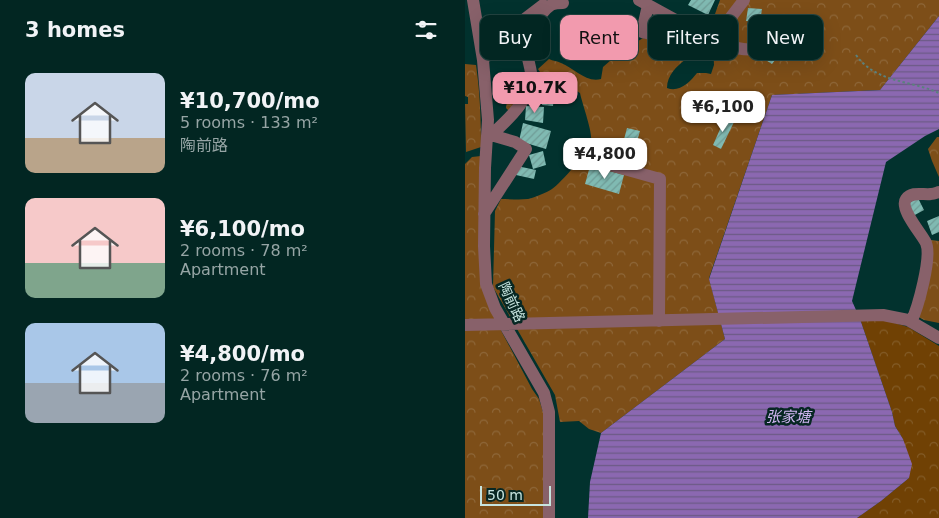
<!DOCTYPE html>
<meta charset="utf-8">
<style>
:root{--surface:#022622;--page:#10322f;--text:#f1f3f6;--muted:#96a5a5;--line:#234340;--accent:#f29aae}
body{margin:0;font-family:"DejaVu Sans","Noto Sans SC",sans-serif;background:var(--page);color:var(--text);height:100vh;display:flex;flex-direction:column;font-size:19px;white-space:nowrap}
*{box-sizing:border-box;margin:0}
p{font-size:16px;color:var(--muted)}
.icon{flex:none;width:28px;height:28px;fill:none;stroke:currentColor;stroke-width:2;stroke-linecap:round;stroke-linejoin:round}
.map{position:relative;flex:1;overflow:hidden}
.sheet{display:flex;flex-direction:column;background:var(--surface);width:465px}
.sheet>*{flex:none}
.top-card{position:absolute;left:15px;top:15px;width:384px;height:45px;display:flex;gap:10px}
.scale{position:absolute;left:15px;bottom:12px;width:71px;box-sizing:border-box;padding-left:5px;border:2px solid #c7e4df;border-top:0;font-size:14px;line-height:18px;white-space:nowrap;color:#c7e4df;-webkit-text-stroke:4px #072723;paint-order:stroke}
.price{position:absolute;translate:-50% -42px;padding:0 11px;border-radius:10px;background:#fff;color:#222;font-size:16px;line-height:32px;filter:drop-shadow(0 1px 2px #0008)}
.price::after{content:'';position:absolute;left:50%;top:30px;width:15px;height:11px;margin-left:-8px;background:inherit;clip-path:polygon(0 0,100% 0,50% 100%)}
.price.active{background:var(--accent);color:#111}
ul{padding:0;list-style:none}
li{display:flex;align-items:center;gap:15px;height:125px;padding:0 25px}
li span{display:grid;place-items:center;flex:none;width:140px;height:100px;border-radius:10px;color:#555}
li>.icon{margin-inline-start:auto}
span .icon{width:60px;height:60px;fill:#fffc;stroke-width:1}
li b{font-size:21px}
h2{display:flex;justify-content:space-between;align-items:center;height:60px;padding:0 25px;font-size:21px}
.tag{padding:0 18px;border-radius:10px;background:var(--surface);box-shadow:0 5px 20px #0002,0 0 0 1px var(--line);font-size:18px;line-height:45px}
.tag.active{background:var(--accent);color:#111}
main{display:flex;flex:1;min-height:0}
.map>svg:first-child{display:block}
.forest{fill:url(#forest-crowns)}
.park{fill:url(#park-crowns)}
.water{fill:url(#water-rules)}
.building{fill:url(#building-hatch)}
.lines{fill:none;stroke-linecap:round;stroke-linejoin:round}
.path{stroke:#5a817d;stroke-width:2;stroke-dasharray:2.5 2.5;stroke-linecap:butt}
.minor{stroke:#88616a;stroke-width:12}
.labels{text-anchor:middle;stroke-width:5;stroke-linejoin:round;paint-order:stroke}
.street-label{font-size:14px;fill:#c7e4df;stroke:#072723}
.water-label{font-size:15px;font-style:italic;fill:#d1b6f2;stroke:#072723}
</style>
<main>
<section class="sheet">
<h2>3 homes<svg class="icon" aria-label="filters" viewBox="0 0 24 24"><path d="M4 7h16M4 17h16"/><circle cx="9" cy="7" r="2"/><circle cx="15" cy="17" r="2"/></svg></h2>
<ul>
<li><span style="background:linear-gradient(#c9d6e8 65%,#b9a48a 0)"><svg class="icon" aria-label="home" viewBox="0 0 24 24"><path d="M3 11l9-7 9 7M6 9v11h12V9"/></svg></span><div><b>¥10,700/mo</b><p>5 rooms · 133 m²</p><p>陶前路</p></div></li>
<li><span style="background:linear-gradient(#f6c9c9 65%,#7fa58c 0)"><svg class="icon" aria-label="home" viewBox="0 0 24 24"><path d="M3 11l9-7 9 7M6 9v11h12V9"/></svg></span><div><b>¥6,100/mo</b><p>2 rooms · 78 m²</p><p>Apartment</p></div></li>
<li><span style="background:linear-gradient(#a9c7e8 60%,#9aa5b1 0)"><svg class="icon" aria-label="home" viewBox="0 0 24 24"><path d="M3 11l9-7 9 7M6 9v11h12V9"/></svg></span><div><b>¥4,800/mo</b><p>2 rooms · 76 m²</p><p>Apartment</p></div></li>
</ul>
</section>
<div class="map">
<svg width="474" height="518" viewBox="0 0 474 518">
<defs>
<pattern id="forest-crowns" width="20" height="18" patternUnits="userSpaceOnUse" patternTransform="scale(1.25)"><rect width="20" height="18" fill="#7d4e18"/><path d="M2 6a3 3 0 1 1 6 0M12 15a3 3 0 1 1 6 0" fill="none" stroke="#8e6739"/></pattern>
<pattern id="park-crowns" width="20" height="18" patternUnits="userSpaceOnUse" patternTransform="scale(1.25)"><rect width="20" height="18" fill="#704104"/><path d="M2 6a3 3 0 1 1 6 0M12 15a3 3 0 1 1 6 0" fill="none" stroke="#835c28"/></pattern>
<pattern id="water-rules" width="6" height="5" patternUnits="userSpaceOnUse" patternTransform="scale(1.25)"><rect width="6" height="5" fill="#8b68b1"/><path d="M0 2.5h6" fill="none" stroke="#6b5a85"/></pattern>
<pattern id="building-hatch" width="6" height="6" patternUnits="userSpaceOnUse" patternTransform="scale(1.25)"><rect width="6" height="6" fill="#80bab2"/><path d="M-1 1l2-2M0 6l6-6M5 7l2-2" fill="none" stroke="#6f9c96"/></pattern>
</defs>
<rect width="100%" height="100%" fill="#02322e"/>
<path class="forest" d="M 255,0 L 474,0 L 474,16 L 415,90 L 307,95 L 244,278 L 260,339 L 136,433 L 124,429 L 114,421 L 95,422 L 90,395 L 28,287 L 30,211 L 36,199 C 44,199 54,200 63,199 C 68,198 83,192 87,189 C 97,182 123,152 126,141 C 128,133 117,103 115,93 L 105,87 L 77,75 L 73,69 L 84,59 C 88,61 92,61 96,63 C 109,68 121,83 136,79 L 138,67 L 154,53 L 178,38 L 187,40 L 182,51 L 185,55 L 190,56 L 203,47 L 215,48 L 222,52 L 221,59 C 212,66 202,75 202,88 C 214,93 225,82 232,73 L 241,73 L 246,74 L 249,65 L 248,44 L 237,31 L 250,14 Z
M 0,64 L 11,65 C 15,92 16,119 16,147 L 1,152 L 0,104 L 3,104 L 3,97 L 0,96 Z
M 45,79 L 59,85 L 62,83 L 45,112 L 41,108 C 42,99 45,93 39,87 L 39,82 Z
M 472,137 L 474,137 L 474,177 L 467,161 L 463,149 Z
M 16,156 L 16,271 L 30,319 L 67,389 L 74,399 L 78,412 L 78,518 L 0,518 L 0,164 L 7,157 Z
M 465,240 L 474,241 L 474,323 L 459,320 L 450,315 Z"/>
<path class="park" d="M 395,319 L 423,321 L 443,327 L 474,346 L 474,518 L 392,518 L 416,501 L 444,478 L 438,439 L 430,426 L 427,412 Z"/>
<path class="water" d="M 474,16 L 474,129 L 460,136 L 421,162 L 387,301 L 395,319 L 427,412 L 430,426 L 438,439 L 447,464 L 444,478 L 416,501 L 392,518 L 123,518 L 125,482 L 136,433 L 260,339 L 244,279 L 307,95 L 415,90 Z"/>
<path class="building" d="M 226,0 L 250,0 L 243,15 L 223,5 Z
M 283,8 L 297,9 L 295,22 L 281,21 Z
M 162,18 L 176,22 L 172,37 L 158,33 Z
M 201,22 L 210,28 L 193,53 L 184,46 Z
M 215,27 L 230,35 L 221,50 L 206,41 Z
M 313,35 L 323,43 L 307,64 L 296,57 Z
M 79,84 L 90,85 L 88,106 L 77,105 Z
M 61,106 L 79,107 L 78,123 L 60,120 Z
M 260,118 L 269,122 L 256,149 L 248,145 Z
M 58,123 L 86,131 L 81,149 L 54,141 Z
M 162,128 L 175,131 L 165,166 L 153,162 Z
M 78,151 L 81,165 L 68,169 L 64,155 Z
M 52,166 L 71,170 L 69,179 L 51,175 Z
M 125,166 L 159,175 L 154,194 L 120,184 Z
M 453,198 L 459,210 L 448,216 L 442,204 Z
M 474,216 L 474,232 L 467,235 L 462,221 Z"/>
<g class="lines">
<path class="path" d="M 391,55 C 411,83 445,80 474,93"/>
<path class="minor" d="M 8,0 L 18,60 L 23,120 L 20,168 L 19,246 L 21,284 L 30,308 L 79,393 L 84,412 L 84,518
M 174,0 L 227,29 L 246,27 L 263,21 L 279,0
M 183,5 L 177,32 L 187,34 L 199,14
M 227,29 C 244,39 269,52 291,49 C 294,49 299,46 302,45
M 18,57 L 35,52 L 61,18 L 78,5
M 22,139 C 37,125 56,109 64,89 C 70,74 63,66 62,51 C 61,38 75,12 86,5 C 90,3 94,3 98,3
M 138,163 L 195,179 L 194,321
M 19,214 L 61,149 L 50,142 L 26,135
M 446,322 C 453,308 467,257 461,243 C 457,234 434,209 441,199 C 447,191 458,195 466,194 C 469,194 471,193 474,192
M 0,325 L 418,315 L 443,320 L 474,338"/>
</g>
<g class="labels">
<g class="street-label">
<text transform="translate(47 302) rotate(65)" y="5">陶前路</text>
</g>
<g class="water-label">
<text x="323" y="422">张家塘</text>
</g>
</g>
</svg>
<div class="scale">50 m</div>
<b class="price active" style="left:70px;top:114px">¥10.7K</b>
<b class="price" style="left:258px;top:133px">¥6,100</b>
<b class="price" style="left:140px;top:180px">¥4,800</b>
<div class="top-card">
<a class="tag">Buy</a>
<a class="tag active">Rent</a>
<a class="tag">Filters</a>
<a class="tag">New</a>
</div>
</div>
</main>
